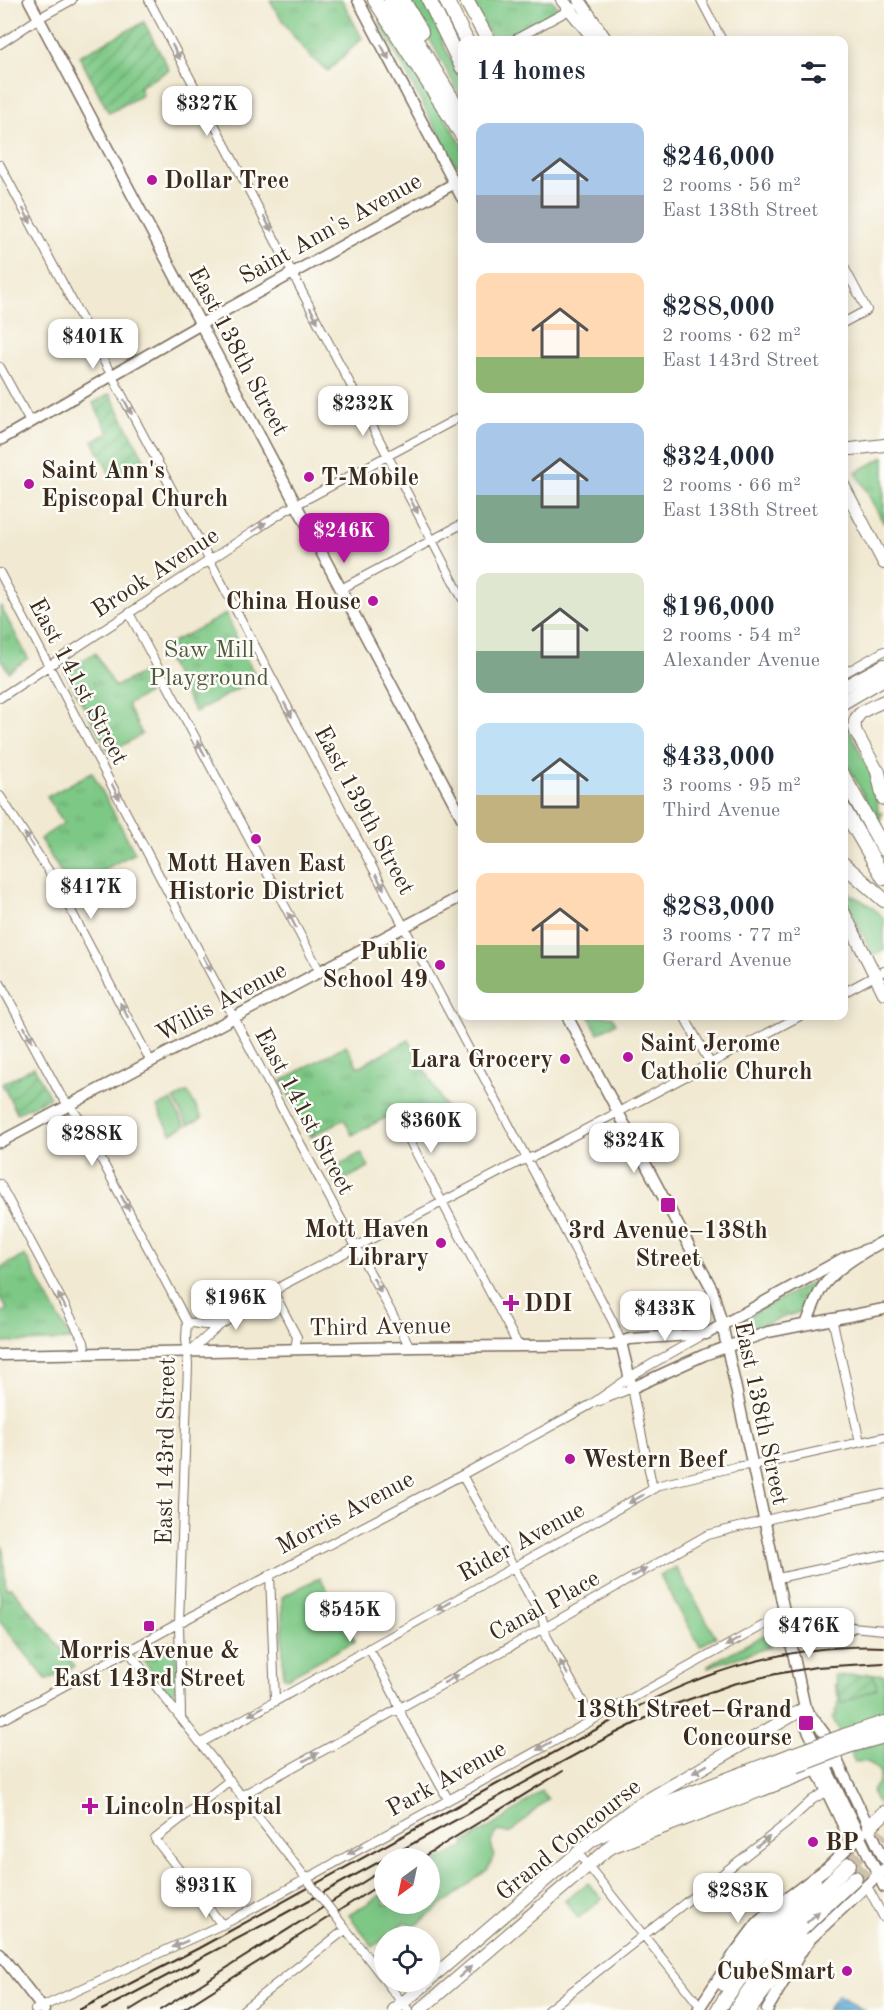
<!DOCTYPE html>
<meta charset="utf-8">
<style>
:root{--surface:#fff;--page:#f6f6f7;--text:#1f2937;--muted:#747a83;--accent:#b5179e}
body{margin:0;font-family:"Old Standard TT",serif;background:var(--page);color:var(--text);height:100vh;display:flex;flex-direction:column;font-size:22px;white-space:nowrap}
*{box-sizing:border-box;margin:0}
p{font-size:20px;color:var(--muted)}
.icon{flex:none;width:33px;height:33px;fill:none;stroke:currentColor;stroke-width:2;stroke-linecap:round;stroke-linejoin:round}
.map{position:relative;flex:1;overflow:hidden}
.drawer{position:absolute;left:458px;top:36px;width:390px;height:984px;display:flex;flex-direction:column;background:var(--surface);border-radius:12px;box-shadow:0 3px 15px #0003}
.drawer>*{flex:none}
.needle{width:39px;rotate:213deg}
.buttons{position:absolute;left:374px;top:1848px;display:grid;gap:12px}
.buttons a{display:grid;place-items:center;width:66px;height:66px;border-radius:50%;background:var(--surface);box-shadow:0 3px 15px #0003;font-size:30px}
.price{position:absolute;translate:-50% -51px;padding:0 14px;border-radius:12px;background:#fff;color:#222;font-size:20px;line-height:39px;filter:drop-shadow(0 2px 3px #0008)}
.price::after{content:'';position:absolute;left:50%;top:36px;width:18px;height:14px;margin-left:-9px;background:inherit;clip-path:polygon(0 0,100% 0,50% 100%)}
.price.selected{background:var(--accent);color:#fff}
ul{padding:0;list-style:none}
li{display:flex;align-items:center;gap:18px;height:150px;padding:0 18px}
li span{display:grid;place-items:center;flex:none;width:168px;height:120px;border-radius:12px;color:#555}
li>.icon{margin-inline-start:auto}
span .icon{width:72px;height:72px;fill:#fffc;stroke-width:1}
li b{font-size:26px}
h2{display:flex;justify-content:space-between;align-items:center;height:72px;padding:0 18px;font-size:26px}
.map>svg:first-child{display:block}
.grass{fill:#7dc885;stroke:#5c7952;stroke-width:1.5}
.park{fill:url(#park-tufts);stroke:#5c7952;stroke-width:1.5}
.garden{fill:url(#garden-furrows);stroke:#5c7952;stroke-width:1.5}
.water{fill:url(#water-waves);stroke:#4c6c7b;stroke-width:1.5}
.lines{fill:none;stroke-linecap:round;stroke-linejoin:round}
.highway-tunnel{stroke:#cdc3ad;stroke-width:14;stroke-dasharray:14 7;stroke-linecap:butt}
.street-casing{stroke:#7b6d5d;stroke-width:10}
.secondary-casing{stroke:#7b6d5d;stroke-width:13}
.primary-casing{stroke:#7b6d5d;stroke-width:14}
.highway-casing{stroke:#7b6d5d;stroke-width:16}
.street{stroke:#fff;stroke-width:8}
.secondary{stroke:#fff;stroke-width:10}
.primary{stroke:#fff;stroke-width:12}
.highway{stroke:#fff;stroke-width:14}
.rail{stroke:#3b2a1e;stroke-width:2}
.street-bridge-casing{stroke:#7b6d5d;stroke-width:10;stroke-linecap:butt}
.highway-bridge-casing{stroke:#7b6d5d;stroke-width:16;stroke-linecap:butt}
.street-bridge{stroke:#fff;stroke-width:8}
.highway-bridge{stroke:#fff;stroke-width:14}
.oneway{fill:#a79f9a}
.poi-dot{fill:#b5179e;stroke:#fdfcf7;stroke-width:2}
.labels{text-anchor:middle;stroke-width:5;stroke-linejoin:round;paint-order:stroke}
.poi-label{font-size:24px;font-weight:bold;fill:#3b2a1e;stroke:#fdfcf7;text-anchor:start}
.street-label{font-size:24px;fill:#3b2a1e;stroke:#fdfcf7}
.park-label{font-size:24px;fill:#4f593d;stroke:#fdfcf7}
</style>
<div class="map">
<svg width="884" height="2010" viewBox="0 0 884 2010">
<defs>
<pattern id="park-tufts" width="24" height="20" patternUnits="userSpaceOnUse" patternTransform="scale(1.5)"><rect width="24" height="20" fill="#7dc885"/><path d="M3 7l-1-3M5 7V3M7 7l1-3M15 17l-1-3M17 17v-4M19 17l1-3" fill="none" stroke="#68a36c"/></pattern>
<pattern id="garden-furrows" width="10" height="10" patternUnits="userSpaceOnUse" patternTransform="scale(1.5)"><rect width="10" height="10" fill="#7dc885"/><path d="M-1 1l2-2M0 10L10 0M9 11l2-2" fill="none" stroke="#68a36c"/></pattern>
<pattern id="water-waves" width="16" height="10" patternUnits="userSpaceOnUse" patternTransform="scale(1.5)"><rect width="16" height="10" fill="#5eadd8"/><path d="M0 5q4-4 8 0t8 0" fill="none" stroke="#4f8daf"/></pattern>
</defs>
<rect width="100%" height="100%" fill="#fdfcf7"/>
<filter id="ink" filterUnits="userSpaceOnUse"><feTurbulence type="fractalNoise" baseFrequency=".0167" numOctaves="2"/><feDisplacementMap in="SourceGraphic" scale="12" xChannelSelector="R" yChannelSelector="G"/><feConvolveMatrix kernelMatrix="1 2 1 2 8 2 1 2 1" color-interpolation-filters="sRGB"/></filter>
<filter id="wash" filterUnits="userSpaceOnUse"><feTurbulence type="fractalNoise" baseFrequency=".008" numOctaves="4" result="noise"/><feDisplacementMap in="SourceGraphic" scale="24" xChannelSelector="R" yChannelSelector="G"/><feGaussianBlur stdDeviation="1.35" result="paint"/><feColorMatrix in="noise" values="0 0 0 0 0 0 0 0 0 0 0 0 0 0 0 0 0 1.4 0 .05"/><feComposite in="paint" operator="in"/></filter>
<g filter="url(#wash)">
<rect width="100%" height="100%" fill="#f1e9d1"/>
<path class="grass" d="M 409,0 L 439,0 L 454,34 L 441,39 L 462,82 L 462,100 Z
M 382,19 L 462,144 L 462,164 L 459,165 L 454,163 L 380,24 Z
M 843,727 L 848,727 L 876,785 L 878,812 L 882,813 L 880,820 L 876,819 L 843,756 Z
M 843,886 L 849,890 L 850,895 C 864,900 873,907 884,918 L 884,950 L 874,956 L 843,897 Z
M 589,1016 L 612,1016 L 616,1023 L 598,1033 Z
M 188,1092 L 202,1118 L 188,1125 L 174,1099 Z
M 171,1100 L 185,1126 L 171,1133 L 157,1107 Z
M 446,1116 L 455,1132 L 428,1146 L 419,1130 Z
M 676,1567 L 716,1637 L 700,1646 L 660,1576 Z
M 320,1577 L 355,1641 L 287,1678 L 283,1676 L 282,1597 Z
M 768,1633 L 770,1647 L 708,1667 L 708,1665 Z
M 867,1673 L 884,1675 L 884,1719 L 840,1732 L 832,1717 L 837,1714 L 835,1711 C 842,1702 838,1695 834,1685 L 868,1676 Z
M 884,1741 L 884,1806 L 881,1809 L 872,1791 L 879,1781 L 880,1773 C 873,1763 867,1760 855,1762 L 849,1751 Z
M 541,1791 L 548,1799 L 510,1833 L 497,1831 L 491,1842 L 494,1857 L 487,1870 L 414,1927 L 405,1923 L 387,1936 L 384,1936 L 384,1939 L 373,1947 L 349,1915 L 384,1893 L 384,1904 L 429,1904 L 429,1865 L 465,1846 L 464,1843 L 505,1818 Z
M 588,1883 L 602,1899 L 578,1918 L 565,1901 Z"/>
<path class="park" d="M 270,0 L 342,0 L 362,38 L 328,71 C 306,57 283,23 270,0 Z
M 470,0 L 552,0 L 560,9 L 506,40 L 493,40 Z
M 884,457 L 884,524 L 856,472 Z
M 0,605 L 28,658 L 9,672 L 0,658 Z
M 226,614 L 235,633 L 234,635 L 257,679 L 195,712 L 161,648 Z
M 95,653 L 115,687 L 147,670 L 157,688 L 127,705 L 142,734 L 110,753 L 64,671 Z
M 92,772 L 135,853 L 103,870 L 105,873 L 72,890 L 40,839 L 64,823 L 47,797 Z
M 409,1040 L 448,1112 L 415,1129 L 404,1108 L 352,1135 L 344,1119 L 311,1137 L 281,1081 L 346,1045 L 358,1067 Z
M 361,1153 L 369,1167 L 336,1184 L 328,1170 Z
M 25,1255 L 71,1340 L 0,1343 L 0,1314 L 7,1309 L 0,1297 L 0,1268 Z
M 822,1277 L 810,1301 L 808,1309 L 745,1331 L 744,1318 Z
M 0,1547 L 3,1547 L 6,1589 L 11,1587 L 75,1666 L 47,1680 L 0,1622 Z
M 168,1642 L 175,1643 L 176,1647 L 177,1688 L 172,1694 L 168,1693 L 143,1660 L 145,1656 Z"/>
<path class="garden" d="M 144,22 L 169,70 L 139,87 L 142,95 L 109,113 L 79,56 Z
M 110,394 L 145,461 L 112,478 L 93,441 L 109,433 L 93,403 Z
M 34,1067 L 50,1098 L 17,1113 L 2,1084 Z
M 873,1674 L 877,1688 L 842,1704 L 834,1676 Z"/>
<path class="water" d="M 838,1995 L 863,2010 L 827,2010 Z"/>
</g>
<g filter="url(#ink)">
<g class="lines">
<path class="highway-tunnel" d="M 849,1864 L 884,1833
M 855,1878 L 880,1855"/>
<defs>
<path id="street" d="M 149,0 C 254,199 358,399 462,598
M 701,0 L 722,40
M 514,40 L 573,8
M 0,44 L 39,18 L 72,0
M 0,165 L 534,1172 L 613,1322 L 621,1342
M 843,265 L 867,310 L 843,323
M 0,367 L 30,422
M 0,573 L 291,1126 L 410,1347
M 341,589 L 462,524
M 129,613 L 320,972
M 843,674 L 884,651
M 0,698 L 286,510 L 462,416
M 0,796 L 57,884 L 151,1062
M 0,983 L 60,1094 L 80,1119 L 187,1322 L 186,1339 L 188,1365 L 179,1623 L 181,1717
M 843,993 L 884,971
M 684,1016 L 710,1063
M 397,1117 L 518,1345
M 0,1184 L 84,1342 L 86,1354
M 274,1293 L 297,1337 L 295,1349
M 832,1318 L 860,1442
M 187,1322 L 204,1325 L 221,1324
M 189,1351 C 201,1344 210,1331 222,1324 C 244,1309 263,1303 283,1285 L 519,1162 L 535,1156 L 800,1016
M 600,1401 L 632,1388 L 653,1489
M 462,1475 L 542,1618 L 547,1637 L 592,1719
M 270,1575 L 275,1700
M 778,1578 L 884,1555
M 369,1648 L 395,1697 L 403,1718 L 448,1799
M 129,1652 L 309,1882
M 0,1721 L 179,1623 L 462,1475 L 590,1405 L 636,1373 L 703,1335
M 201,1743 L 660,1485 L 735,1467 L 771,1462 L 884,1437
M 241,1796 L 537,1632 L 707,1535 L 782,1516 L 884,1494
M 578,1853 L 700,2006 L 698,2009
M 867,1886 L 884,1918
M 222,1925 L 155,1839 L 230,1780
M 345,1928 L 384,1979
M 386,1982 L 408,2010
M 35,2010 L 232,1920 L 764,1625 L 775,1621 L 787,1621 L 884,1630
M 243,2010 L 346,1929
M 548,2010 L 786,1824 L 812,1800 L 830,1789"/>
<path id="secondary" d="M 29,0 L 462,818
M 358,0 L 462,198
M 0,440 L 201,324 L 455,183
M 567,1016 L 712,1289 L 722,1324 L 805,1708 L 806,1726 L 884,1887
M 0,1142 L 462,896
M 807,1322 C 811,1312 815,1301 820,1291 C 832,1270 863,1252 884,1241
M 621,1342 L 632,1388 L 704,1355 L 768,1332 L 884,1309
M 0,1355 L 416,1347 L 611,1345 L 630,1339 L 706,1334 L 844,1258 L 870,1248
M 790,1639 L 851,1628
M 806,1709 L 824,1733 L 884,1859
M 813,1763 L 852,1844
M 0,1954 L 44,2010
M 698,2010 L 734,1954 L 758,1922 L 780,1903 L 827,1868 L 862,1834
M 767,2010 L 807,1942 L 884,1869"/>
<path id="primary" d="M 562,0 L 595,40
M 579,0 L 606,40
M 843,450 L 884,445
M 843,485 L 884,563
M 843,687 L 884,665
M 878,772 L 856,732 C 849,713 870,708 884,701
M 843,911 L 884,993
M 429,1980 L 595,1838 L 635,1807 L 805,1708
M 394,2010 L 428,1982
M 420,2010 L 609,1848 L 807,1773 L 837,1760"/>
<path id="highway" d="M 375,0 L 462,135
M 391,0 L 462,115
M 403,0 L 421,32
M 429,0 L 462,67
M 446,0 L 466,40
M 466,0 L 488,40
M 843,702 L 884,678
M 878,772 L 884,798
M 843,776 L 884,849
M 843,808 L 884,878
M 843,864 L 884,900
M 844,1736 L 884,1723
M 848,1746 L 884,1736
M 869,1827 L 884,1813
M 595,1838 L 651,1809 L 792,1755
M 609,1848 L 629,1832 L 651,1821 L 796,1766
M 724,1984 L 751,1946 L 814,1879
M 718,2010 C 753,1953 801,1910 849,1864
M 736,2010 C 771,1955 809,1921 855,1878
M 749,2010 L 784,1963 L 807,1942"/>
</defs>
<use href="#street" class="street-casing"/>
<use href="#secondary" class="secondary-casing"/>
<use href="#primary" class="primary-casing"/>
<use href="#highway" class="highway-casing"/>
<use href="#street" class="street"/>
<use href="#secondary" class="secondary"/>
<use href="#primary" class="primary"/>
<use href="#highway" class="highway"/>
<path class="rail" d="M 421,1858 L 563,1771
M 79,2010 L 199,1948 L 626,1713 C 705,1670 794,1643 884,1647
M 102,2010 L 282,1915 L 606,1738 L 670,1706 L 733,1684 L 776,1674 L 816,1667 L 884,1663
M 130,2010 L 199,1968
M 160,2010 L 384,1869
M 182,2010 L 384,1882"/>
<defs>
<path id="street-bridge" d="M 310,1883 L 344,1927"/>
<path id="highway-bridge" d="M 792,1755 L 844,1736
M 796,1766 L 848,1746"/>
</defs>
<use href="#street-bridge" class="street-bridge-casing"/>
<use href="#highway-bridge" class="highway-bridge-casing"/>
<use href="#street-bridge" class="street-bridge"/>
<use href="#highway-bridge" class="highway-bridge"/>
</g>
<defs><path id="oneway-solid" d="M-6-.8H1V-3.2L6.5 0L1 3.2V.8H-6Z" transform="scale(1.5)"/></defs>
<g class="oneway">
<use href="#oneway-solid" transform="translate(176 52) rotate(62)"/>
<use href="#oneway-solid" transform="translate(385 52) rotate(62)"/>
<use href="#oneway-solid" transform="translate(27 216) rotate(62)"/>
<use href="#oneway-solid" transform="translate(268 224) rotate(62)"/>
<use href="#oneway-solid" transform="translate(314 315) rotate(62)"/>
<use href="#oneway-solid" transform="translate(128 407) rotate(62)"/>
<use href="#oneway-solid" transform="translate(414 506) rotate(62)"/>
<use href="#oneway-solid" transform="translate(259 527) rotate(-33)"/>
<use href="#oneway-solid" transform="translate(288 710) rotate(62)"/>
<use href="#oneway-solid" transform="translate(201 748) rotate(-118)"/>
<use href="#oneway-solid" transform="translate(116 792) rotate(62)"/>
<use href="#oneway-solid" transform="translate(29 840) rotate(-123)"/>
<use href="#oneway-solid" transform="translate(380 882) rotate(62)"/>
<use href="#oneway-solid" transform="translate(292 920) rotate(-118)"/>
<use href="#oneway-solid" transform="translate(207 964) rotate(62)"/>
<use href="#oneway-solid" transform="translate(124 1010) rotate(-118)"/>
<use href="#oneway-solid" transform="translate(28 1034) rotate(62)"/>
<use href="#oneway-solid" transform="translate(125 1203) rotate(62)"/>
<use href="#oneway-solid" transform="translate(377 1285) rotate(62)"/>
<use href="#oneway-solid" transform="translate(62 1301) rotate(-118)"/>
<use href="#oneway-solid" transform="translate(636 1499) rotate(151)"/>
<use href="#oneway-solid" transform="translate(639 1573) rotate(-29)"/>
<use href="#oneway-solid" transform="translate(444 1606) rotate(151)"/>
<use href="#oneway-solid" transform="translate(733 1642) rotate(151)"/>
<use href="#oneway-solid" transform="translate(564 1668) rotate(-119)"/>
<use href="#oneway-solid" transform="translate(451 1679) rotate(-29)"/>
<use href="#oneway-solid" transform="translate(256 1711) rotate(150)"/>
<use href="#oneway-solid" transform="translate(544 1746) rotate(151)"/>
<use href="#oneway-solid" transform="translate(311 1757) rotate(-29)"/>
<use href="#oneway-solid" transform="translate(700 1769) rotate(151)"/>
<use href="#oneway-solid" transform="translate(763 1842) rotate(-38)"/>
<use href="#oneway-solid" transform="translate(355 1850) rotate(151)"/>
<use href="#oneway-solid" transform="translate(813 1917) rotate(-43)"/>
<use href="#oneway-solid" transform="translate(180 1944) rotate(156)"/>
<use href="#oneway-solid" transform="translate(465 1972) rotate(-41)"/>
</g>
</g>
<g class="poi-dot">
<circle cx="152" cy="180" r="6"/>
<circle cx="309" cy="477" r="6"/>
<circle cx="29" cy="484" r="6"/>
<circle cx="373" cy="601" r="6"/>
<circle cx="256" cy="839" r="6"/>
<circle cx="440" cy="965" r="6"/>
<circle cx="628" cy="1057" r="6"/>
<circle cx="565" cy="1059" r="6"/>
<rect x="660" y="1197" width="16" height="16" rx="3"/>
<circle cx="441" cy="1243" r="6"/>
<path d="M508 1294h6v6h6v6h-6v6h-6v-6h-6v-6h6z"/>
<circle cx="570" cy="1459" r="6"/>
<rect x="143" y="1620" width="12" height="12" rx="3"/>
<rect x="798" y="1715" width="16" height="16" rx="3"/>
<path d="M87 1797h6v6h6v6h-6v6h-6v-6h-6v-6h6z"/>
<circle cx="813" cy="1842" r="6"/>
<circle cx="847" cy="1971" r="6"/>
</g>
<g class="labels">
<g class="poi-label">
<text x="164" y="188">Dollar Tree</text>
<text x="41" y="478">Saint Ann's<tspan x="41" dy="28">Episcopal Church</tspan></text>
<text x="321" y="485">T-Mobile</text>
<text x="361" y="609" text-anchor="end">China House</text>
<text x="256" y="871" text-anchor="middle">Mott Haven East<tspan x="256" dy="28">Historic District</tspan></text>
<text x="428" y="959" text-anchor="end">Public<tspan x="428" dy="28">School 49</tspan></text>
<text x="640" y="1051">Saint Jerome<tspan x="640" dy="28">Catholic Church</tspan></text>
<text x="553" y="1067" text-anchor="end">Lara Grocery</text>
<text x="429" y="1237" text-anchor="end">Mott Haven<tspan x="429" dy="28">Library</tspan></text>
<text x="668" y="1238" text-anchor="middle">3rd Avenue–138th<tspan x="668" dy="28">Street</tspan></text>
<text x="524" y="1311">DDI</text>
<text x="582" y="1467">Western Beef</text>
<text x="149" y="1658" text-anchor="middle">Morris Avenue &amp;<tspan x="149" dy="28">East 143rd Street</tspan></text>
<text x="792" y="1717" text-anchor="end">138th Street–Grand<tspan x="792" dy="28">Concourse</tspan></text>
<text x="104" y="1814">Lincoln Hospital</text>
<text x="825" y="1850">BP</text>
<text x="835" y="1979" text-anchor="end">CubeSmart</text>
</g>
<g class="street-label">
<text transform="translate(330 228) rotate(-29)" y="8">Saint Ann's Avenue</text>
<text transform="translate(239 351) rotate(62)" y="8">East 138th Street</text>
<text transform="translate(155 572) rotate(-33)" y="8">Brook Avenue</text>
<text transform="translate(79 681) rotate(62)" y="8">East 141st Street</text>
<text transform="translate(365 810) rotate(62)" y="8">East 139th Street</text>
<text transform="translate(221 1001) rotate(-28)" y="8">Willis Avenue</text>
<text transform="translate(305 1111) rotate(62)" y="8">East 141st Street</text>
<text transform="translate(380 1326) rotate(-1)" y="8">Third Avenue</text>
<text transform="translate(762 1413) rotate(78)" y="8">East 138th Street</text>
<text transform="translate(165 1451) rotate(-89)" y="8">East 143rd Street</text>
<text transform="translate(345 1512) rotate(-28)" y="8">Morris Avenue</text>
<text transform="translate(521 1541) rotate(-29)" y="8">Rider Avenue</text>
<text transform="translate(544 1605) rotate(-29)" y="8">Canal Place</text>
<text transform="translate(446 1778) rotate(-29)" y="8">Park Avenue</text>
<text transform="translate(568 1839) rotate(-39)" y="8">Grand Concourse</text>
</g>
<g class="park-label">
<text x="209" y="657">Saw Mill<tspan x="209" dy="28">Playground</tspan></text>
</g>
</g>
</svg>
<div class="buttons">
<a><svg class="needle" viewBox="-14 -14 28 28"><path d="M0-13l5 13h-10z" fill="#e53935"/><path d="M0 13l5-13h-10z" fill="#747a83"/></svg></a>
<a><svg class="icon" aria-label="locate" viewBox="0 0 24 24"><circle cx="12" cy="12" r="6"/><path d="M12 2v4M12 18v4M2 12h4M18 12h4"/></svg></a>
</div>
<b class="price" style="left:207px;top:137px">$327K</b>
<b class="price" style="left:93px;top:370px">$401K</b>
<b class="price" style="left:363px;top:437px">$232K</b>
<b class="price selected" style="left:344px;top:564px">$246K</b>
<b class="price" style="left:91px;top:920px">$417K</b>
<b class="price" style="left:431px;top:1154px">$360K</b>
<b class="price" style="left:92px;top:1167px">$288K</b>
<b class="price" style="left:634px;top:1174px">$324K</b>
<b class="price" style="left:236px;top:1331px">$196K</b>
<b class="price" style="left:665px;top:1342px">$433K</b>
<b class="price" style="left:350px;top:1643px">$545K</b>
<b class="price" style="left:809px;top:1659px">$476K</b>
<b class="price" style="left:206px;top:1919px">$931K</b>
<b class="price" style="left:738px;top:1924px">$283K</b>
<section class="drawer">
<h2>14 homes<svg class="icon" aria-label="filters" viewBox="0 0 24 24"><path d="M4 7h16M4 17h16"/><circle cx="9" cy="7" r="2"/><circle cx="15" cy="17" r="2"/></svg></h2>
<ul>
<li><span style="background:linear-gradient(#a9c7e8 60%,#9aa5b1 0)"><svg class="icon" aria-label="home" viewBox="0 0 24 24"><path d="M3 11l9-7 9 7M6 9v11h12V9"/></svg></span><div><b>$246,000</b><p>2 rooms · 56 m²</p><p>East 138th Street</p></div></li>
<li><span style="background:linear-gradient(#ffd9b3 70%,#8fb573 0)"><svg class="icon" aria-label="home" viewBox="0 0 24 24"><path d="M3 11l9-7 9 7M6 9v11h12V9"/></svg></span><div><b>$288,000</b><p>2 rooms · 62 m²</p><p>East 143rd Street</p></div></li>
<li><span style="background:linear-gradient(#a9c7e8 60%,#7fa58c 0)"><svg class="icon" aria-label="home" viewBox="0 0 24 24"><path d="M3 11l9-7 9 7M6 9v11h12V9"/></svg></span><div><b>$324,000</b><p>2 rooms · 66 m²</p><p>East 138th Street</p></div></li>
<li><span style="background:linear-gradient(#dfe7d0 65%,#7fa58c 0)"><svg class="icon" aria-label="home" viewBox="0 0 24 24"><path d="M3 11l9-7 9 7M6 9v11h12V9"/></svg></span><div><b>$196,000</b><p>2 rooms · 54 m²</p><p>Alexander Avenue</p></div></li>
<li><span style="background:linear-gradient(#bfe0f5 60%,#c2b280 0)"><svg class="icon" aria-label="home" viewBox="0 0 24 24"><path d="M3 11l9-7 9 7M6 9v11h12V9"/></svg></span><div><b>$433,000</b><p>3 rooms · 95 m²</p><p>Third Avenue</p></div></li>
<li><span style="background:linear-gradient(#ffd9b3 60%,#8fb573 0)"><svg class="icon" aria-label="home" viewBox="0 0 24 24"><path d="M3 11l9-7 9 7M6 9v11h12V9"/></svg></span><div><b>$283,000</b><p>3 rooms · 77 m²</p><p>Gerard Avenue</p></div></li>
</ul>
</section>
</div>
